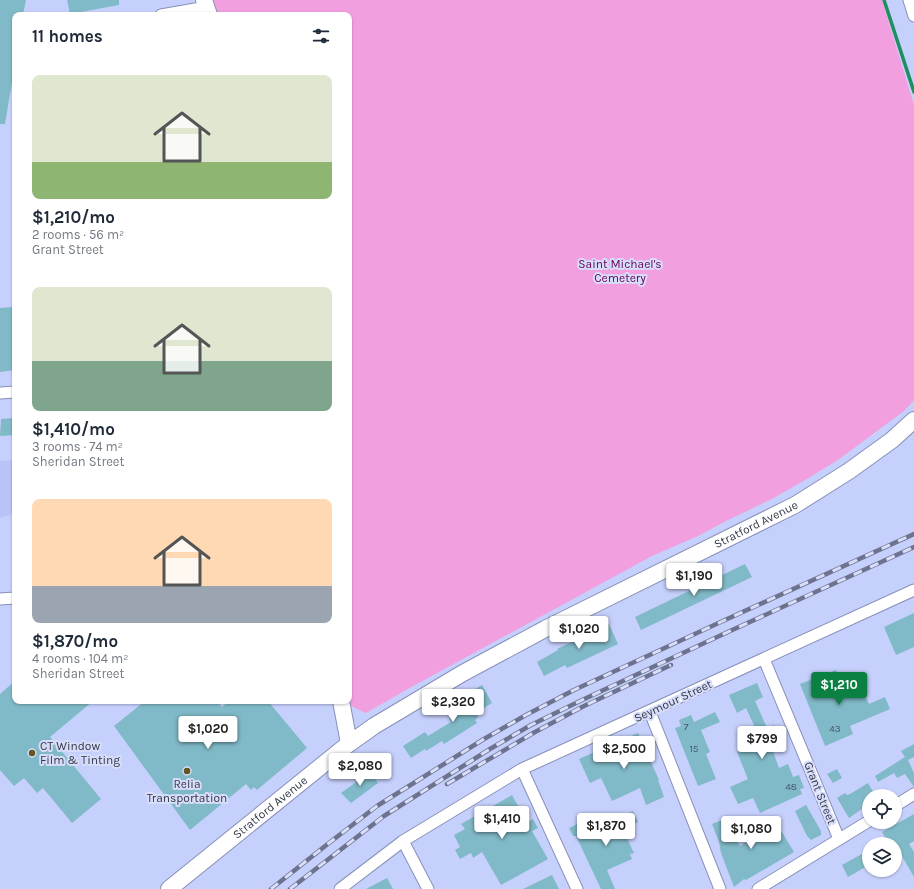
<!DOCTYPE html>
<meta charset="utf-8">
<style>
:root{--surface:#fff;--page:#f2f2f3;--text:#1f2937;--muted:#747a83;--accent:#0b8043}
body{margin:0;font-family:Karla,sans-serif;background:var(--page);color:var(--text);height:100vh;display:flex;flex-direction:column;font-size:15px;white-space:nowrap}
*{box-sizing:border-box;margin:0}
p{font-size:13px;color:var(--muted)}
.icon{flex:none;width:22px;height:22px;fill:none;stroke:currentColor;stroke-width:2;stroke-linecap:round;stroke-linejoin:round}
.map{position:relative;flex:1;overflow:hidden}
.panel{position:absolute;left:12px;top:12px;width:340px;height:692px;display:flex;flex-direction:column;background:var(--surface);border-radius:8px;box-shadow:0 1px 3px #0004}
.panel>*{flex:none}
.fabs{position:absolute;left:862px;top:789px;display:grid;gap:8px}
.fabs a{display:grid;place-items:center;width:40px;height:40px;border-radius:50%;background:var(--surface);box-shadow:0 1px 3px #0004;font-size:20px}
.price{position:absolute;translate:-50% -34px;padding:0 9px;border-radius:4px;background:#fff;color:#222;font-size:13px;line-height:26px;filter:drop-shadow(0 1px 2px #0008)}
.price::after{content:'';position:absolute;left:50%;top:24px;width:12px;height:9px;margin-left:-6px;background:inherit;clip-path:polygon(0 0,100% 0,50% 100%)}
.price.current{background:var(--accent);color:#fff}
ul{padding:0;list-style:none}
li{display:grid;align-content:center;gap:8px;height:212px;padding:0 20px}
li span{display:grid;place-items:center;height:124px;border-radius:8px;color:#555}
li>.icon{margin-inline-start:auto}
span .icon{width:72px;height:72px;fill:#fffc;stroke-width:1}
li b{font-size:17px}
h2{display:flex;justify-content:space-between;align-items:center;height:48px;padding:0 20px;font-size:17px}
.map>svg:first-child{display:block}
.built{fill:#b9c4f6}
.green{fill:#f29fdf}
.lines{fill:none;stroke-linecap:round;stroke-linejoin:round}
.stream{stroke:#1f8e60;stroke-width:3.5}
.building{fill:#80b9c7}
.street-casing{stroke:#8890b9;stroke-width:13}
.secondary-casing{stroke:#8890b9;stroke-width:18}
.street{stroke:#fff;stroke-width:11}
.secondary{stroke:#fff;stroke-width:16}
.rail-casing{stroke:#6d738f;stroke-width:4.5}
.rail{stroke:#d8def9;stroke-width:3;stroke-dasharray:9;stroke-linecap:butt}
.poi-dot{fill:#625622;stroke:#d8def9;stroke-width:1.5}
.labels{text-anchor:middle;stroke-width:4;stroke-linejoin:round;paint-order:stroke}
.number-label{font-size:10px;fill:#465868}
.park-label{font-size:12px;fill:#650158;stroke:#d8def9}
.street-label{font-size:12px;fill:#333748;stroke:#d8def9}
.poi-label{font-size:12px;fill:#333748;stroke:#d8def9;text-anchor:start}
</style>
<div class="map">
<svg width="914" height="889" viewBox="0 0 914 889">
<rect width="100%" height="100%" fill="#c6d0fc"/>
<path class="built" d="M 15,460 L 15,514 L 0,518 L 0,461 Z"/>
<path class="green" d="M 213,0 L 882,0 L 914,105 L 914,400 L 904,411 L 838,460 L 805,480 L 772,499 L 728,520 L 698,536 L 652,556 L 406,690 L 366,713 L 351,706 L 349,697 L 349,15 L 218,15 Z"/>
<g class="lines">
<path class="stream" d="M 884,0 L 914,92"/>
</g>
<path class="building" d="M 0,0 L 26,0 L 23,15 L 15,15 L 15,64 L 5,124 L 0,124 Z
M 67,0 L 119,0 L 119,5 L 70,14 Z
M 13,307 L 15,324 L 15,370 L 0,372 L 0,308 Z
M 15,418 L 15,435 L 0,436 L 1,419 Z
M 745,564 L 752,577 L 641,630 L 635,617 Z
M 914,613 L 914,647 L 896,655 L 884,627 Z
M 609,624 L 618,644 L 567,668 L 565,665 L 544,676 L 537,662 L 558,650 L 557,649 Z
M 836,670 L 842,686 L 857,679 L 869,704 L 885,697 L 890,709 L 850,726 L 853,734 L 825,746 L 800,684 Z
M 15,681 L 15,701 L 93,701 L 50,737 L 101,799 L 72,823 L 43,788 L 37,793 L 24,778 L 14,786 L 0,770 L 0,694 Z
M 757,683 L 763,697 L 755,701 L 767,728 L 774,725 L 778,736 L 773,738 L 776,744 L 771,746 L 779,768 L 788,764 L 793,777 L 799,775 L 804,788 L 800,789 L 802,794 L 760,813 L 753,798 L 738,804 L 730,787 L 748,779 L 737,752 L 749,748 L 745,739 L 758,734 L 746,708 L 737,713 L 729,695 Z
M 482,685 L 492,703 L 476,713 L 478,717 L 475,720 L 477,723 L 444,744 L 442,741 L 426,751 L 425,749 L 411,758 L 403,746 L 425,732 L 428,736 L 451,722 L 449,718 L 465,708 L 459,699 Z
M 145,701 L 217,701 L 222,707 L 229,701 L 268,701 L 307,748 L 257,790 L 254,787 L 251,790 L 246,784 L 190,830 L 114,726 Z
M 715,712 L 720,722 L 701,730 L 710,752 L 706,754 L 716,779 L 698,786 L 675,728 L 681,726 L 679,720 L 691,715 L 694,722 Z
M 638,733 L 659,780 L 658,780 L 664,797 L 646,805 L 640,788 L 612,801 L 601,778 L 590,783 L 579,759 Z
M 914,744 L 914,757 L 908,760 L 914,773 L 914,787 L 905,774 L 897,778 L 894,773 L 878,782 L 875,776 L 905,757 L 901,751 Z
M 837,769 L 842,778 L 833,783 L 827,774 Z
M 369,771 L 378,783 L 351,803 L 341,793 L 363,777 L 363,775 Z
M 868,783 L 875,795 L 869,796 L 869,804 L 849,818 L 837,798 L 845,793 L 847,795 L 850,794 Z
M 512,795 L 527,822 L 533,819 L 538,828 L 532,831 L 548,859 L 501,885 L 482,852 L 473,858 L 471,853 L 460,859 L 455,850 L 460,847 L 454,835 L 465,829 L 461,824 Z
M 806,805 L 821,831 L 821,835 L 811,840 L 807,836 L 795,811 Z
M 633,811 L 638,822 L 623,830 L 634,853 L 630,854 L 632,859 L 607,870 L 615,889 L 601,889 L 576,836 L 573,836 L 569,828 L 586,820 L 592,832 Z
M 914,814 L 914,841 L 909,844 L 914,852 L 914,877 L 895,844 L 889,844 L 882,832 Z
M 730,817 L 734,828 L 730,829 L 740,846 L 776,822 L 794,852 L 746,880 L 744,879 L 734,887 L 721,853 L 719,842 L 712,824 Z
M 869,850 L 869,865 L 848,877 L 842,865 Z
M 552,875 L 559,889 L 523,889 Z
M 387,878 L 393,889 L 366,889 Z"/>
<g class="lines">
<defs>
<path id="street" d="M 909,0 L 914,16
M 161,15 L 207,7
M 0,393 L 15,392
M 0,599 L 15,598
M 764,659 L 839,839
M 650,712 L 720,889
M 522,769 L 577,889
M 895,806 L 914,794
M 403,841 L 428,889
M 340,889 L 403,841 L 522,769 L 914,590
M 758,889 L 869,821"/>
<g id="secondary">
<path d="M 204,0 L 209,15"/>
<path d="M 341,701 L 349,743"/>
<path id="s1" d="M 169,889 L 346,746 L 374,726 L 463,673 L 545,629 L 795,505 L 849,471 L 892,440 L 914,420"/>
</g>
</defs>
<use href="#street" class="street-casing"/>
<use href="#secondary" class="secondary-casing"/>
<use href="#street" class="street"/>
<use href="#secondary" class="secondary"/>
<defs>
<path id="rail" d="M 447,784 L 535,732 L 584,706 L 671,665
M 271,889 L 329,843 L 377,806 L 484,739 L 526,715 L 574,690 L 725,620 L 914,534
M 290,889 L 384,816 L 490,749 L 531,725 L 580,701 L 730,631 L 914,547"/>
</defs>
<use href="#rail" class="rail-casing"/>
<use href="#rail" class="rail"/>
</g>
<g class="poi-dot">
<circle cx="32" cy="753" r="4"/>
<circle cx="187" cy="771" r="4"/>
</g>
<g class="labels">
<g class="number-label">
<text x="686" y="730">7</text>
<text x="835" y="732">43</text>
<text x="694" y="752">15</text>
<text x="791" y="790">48</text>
</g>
<g class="park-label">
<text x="620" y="268">Saint Michael's<tspan x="620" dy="14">Cemetery</tspan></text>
</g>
<g class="street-label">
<text dy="4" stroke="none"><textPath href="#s1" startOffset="694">Stratford Avenue</textPath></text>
<text transform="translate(673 701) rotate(-25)" y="4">Seymour Street</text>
<text transform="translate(820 793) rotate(68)" y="4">Grant Street</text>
<text dy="4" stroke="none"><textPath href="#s1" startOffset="130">Stratford Avenue</textPath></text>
</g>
<g class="poi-label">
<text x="40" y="750">CT Window<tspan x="40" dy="14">Film &amp; Tinting</tspan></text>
<text x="187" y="788" text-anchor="middle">Relia<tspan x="187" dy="14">Transportation</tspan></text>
</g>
</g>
</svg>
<div class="fabs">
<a><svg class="icon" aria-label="locate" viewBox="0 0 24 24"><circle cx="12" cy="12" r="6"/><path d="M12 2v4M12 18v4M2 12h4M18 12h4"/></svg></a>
<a><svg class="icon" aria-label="layers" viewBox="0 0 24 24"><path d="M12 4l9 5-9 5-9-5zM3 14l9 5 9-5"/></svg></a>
</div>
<b class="price" style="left:694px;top:597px">$1,190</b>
<b class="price" style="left:579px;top:650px">$1,020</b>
<b class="price current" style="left:839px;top:706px">$1,210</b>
<b class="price" style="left:453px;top:723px">$2,320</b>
<b class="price" style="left:208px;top:750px">$1,020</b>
<b class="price" style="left:762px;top:760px">$799</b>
<b class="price" style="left:624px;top:770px">$2,500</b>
<b class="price" style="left:360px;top:787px">$2,080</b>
<b class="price" style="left:502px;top:840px">$1,410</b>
<b class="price" style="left:606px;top:847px">$1,870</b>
<b class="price" style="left:751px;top:850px">$1,080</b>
<section class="panel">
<h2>11 homes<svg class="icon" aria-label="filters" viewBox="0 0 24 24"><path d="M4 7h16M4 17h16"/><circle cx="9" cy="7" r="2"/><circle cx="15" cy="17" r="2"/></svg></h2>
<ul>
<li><span style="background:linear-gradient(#dfe7d0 70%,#8fb573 0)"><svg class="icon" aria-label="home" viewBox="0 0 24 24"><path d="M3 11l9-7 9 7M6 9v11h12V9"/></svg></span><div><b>$1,210/mo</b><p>2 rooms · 56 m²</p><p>Grant Street</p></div></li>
<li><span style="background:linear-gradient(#dfe7d0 60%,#7fa58c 0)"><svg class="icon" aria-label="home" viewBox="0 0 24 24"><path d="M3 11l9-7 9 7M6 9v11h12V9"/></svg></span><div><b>$1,410/mo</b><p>3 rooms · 74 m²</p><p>Sheridan Street</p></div></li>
<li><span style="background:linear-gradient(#ffd9b3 70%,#9aa5b1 0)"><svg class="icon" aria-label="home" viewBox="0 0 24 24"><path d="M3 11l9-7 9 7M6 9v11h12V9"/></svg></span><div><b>$1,870/mo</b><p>4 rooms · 104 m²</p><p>Sheridan Street</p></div></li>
</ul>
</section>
</div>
